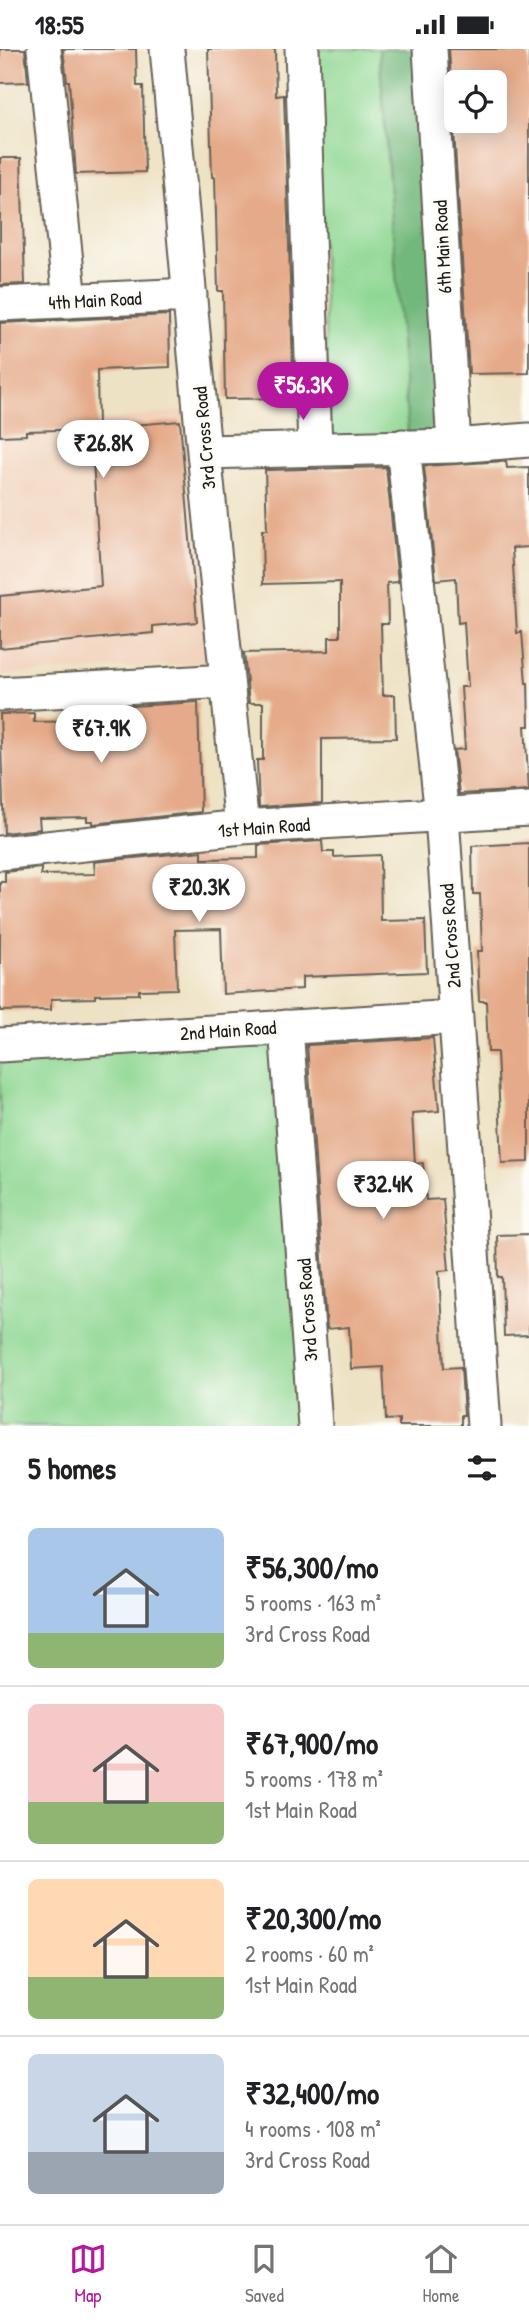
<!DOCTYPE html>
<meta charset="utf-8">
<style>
:root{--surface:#fff;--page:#f2f2f2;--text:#202124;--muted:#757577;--line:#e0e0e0;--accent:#b5179e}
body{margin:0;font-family:"Patrick Hand",sans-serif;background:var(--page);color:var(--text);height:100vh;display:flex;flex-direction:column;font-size:26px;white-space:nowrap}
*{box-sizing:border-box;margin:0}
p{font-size:23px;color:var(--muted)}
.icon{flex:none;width:38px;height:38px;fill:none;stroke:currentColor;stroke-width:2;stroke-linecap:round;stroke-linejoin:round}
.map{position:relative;height:1377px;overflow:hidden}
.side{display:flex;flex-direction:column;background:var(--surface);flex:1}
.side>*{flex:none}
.controls{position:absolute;left:444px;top:21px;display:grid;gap:14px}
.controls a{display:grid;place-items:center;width:63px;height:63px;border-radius:10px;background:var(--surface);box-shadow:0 4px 18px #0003;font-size:35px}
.price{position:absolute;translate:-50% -60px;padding:0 16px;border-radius:24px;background:#fff;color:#222;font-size:23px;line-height:46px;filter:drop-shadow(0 2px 4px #0008)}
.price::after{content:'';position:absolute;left:50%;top:42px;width:21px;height:16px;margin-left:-10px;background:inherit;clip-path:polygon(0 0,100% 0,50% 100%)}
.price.current{background:var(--accent);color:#fff}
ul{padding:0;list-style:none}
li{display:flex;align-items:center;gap:21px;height:175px;padding:0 28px}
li+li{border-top:2px solid var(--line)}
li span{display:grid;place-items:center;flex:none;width:196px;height:140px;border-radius:10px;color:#555}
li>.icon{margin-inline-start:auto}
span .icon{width:84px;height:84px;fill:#fffc;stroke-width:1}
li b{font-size:30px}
h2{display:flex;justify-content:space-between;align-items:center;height:84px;padding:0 28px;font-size:30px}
.status{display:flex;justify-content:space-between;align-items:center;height:49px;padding:0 35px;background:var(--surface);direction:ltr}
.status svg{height:19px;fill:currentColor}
.dock{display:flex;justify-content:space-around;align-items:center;height:98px;border-top:2px solid var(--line);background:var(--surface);font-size:19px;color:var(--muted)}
.dock a{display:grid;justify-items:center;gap:4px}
.dock .current{color:var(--accent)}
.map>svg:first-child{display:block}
.built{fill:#f2d4be}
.green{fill:#8ed792;stroke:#557a57;stroke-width:2}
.forest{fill:#72b87c;stroke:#476a4c;stroke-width:2}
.building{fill:#e5aa89;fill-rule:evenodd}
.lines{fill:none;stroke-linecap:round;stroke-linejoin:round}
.minor-casing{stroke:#666157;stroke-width:37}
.minor{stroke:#fff;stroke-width:33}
.labels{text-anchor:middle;stroke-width:7;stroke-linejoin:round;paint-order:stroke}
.street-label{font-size:19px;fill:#1c1c1c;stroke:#fdfcf7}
</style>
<div class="status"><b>18:55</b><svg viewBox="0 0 49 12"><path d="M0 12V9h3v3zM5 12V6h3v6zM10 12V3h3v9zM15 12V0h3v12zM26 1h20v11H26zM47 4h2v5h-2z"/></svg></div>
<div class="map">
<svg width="529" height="1377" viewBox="0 0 529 1377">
<rect width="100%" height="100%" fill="#fdfcf7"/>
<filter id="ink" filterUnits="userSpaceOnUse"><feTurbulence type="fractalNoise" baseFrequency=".0143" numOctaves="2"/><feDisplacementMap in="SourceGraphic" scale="14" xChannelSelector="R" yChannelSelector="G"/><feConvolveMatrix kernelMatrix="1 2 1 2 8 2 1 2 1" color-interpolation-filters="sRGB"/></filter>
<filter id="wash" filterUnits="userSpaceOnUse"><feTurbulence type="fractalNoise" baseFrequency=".00686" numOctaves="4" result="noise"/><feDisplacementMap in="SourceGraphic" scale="28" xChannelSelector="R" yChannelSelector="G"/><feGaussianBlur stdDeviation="1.57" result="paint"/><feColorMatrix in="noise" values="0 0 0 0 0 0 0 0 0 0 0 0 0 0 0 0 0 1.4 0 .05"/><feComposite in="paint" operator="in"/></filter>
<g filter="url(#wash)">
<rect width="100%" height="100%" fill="#eee2c4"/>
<path class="built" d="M 190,360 L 214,614 L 0,626 L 0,387 Z"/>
<path class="green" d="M 314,0 L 428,0 L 450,389 L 330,390 Z
M 286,978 L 315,1377 L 0,1377 L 0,996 Z"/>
<path class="forest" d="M 379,0 L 423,0 L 444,384 L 408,384 Z"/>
<g id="blocks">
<path class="building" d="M 0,0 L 25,0 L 28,33 L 0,34 Z
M 63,0 L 136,0 L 137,37 L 143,37 L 145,123 L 76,125 L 69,32 L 67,32 Z
M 208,0 L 275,0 L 276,47 L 284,46 L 294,349 L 225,350 L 223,242 L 218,242 L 215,128 L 212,128 Z
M 449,0 L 529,0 L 529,324 L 469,325 ZM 457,33 L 495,33 L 495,72 L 457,72 Z
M 0,109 L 21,109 L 25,235 L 0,236 Z
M 169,266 L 170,318 L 97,321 L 98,379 L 180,372 L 197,573 L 153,577 L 153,584 L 0,599 L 0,547 L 101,537 L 91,380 L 26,382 L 26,386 L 0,387 L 0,274 Z
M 506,412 L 507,419 L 529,418 L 529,498 L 512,499 L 517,584 L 522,583 L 526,634 L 528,634 L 529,677 L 525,677 L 529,741 L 459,745 L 454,701 L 465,700 L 461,638 L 468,638 L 464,573 L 458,574 L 456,529 L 436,531 L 424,417 Z
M 386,418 L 398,533 L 387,534 L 388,575 L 381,575 L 383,646 L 395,646 L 396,689 L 322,690 L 322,754 L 259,758 L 257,711 L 263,711 L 263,654 L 249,654 L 244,604 L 329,602 L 329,588 L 340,588 L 340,533 L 263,535 L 262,481 L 267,481 L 265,421 Z
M 198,653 L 201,763 L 93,775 L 93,772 L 87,772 L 87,768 L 39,769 L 40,780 L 4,784 L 0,665 L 34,664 L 34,673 L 84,672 L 83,660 Z
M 322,792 L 323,803 L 334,803 L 334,808 L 380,806 L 381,872 L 425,871 L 427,923 L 302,928 L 302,940 L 223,945 L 221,880 L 175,881 L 177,940 L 139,941 L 139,945 L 95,946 L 95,949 L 51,950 L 51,961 L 0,962 L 0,833 L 5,833 L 5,823 L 41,819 L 41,826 L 95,825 L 94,813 L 202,802 L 202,810 L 258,809 L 258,796 Z
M 529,794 L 529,1113 L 502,1114 L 497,1003 L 488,1003 L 486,952 L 479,952 L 477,902 L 482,902 L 480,845 L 473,845 L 472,797 Z
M 433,989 L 439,1062 L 412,1064 L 415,1115 L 423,1114 L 426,1151 L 443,1150 L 449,1221 L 439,1222 L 444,1319 L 461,1318 L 464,1366 L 461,1366 L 461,1377 L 399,1377 L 399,1370 L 386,1371 L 383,1318 L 351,1320 L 349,1278 L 327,1280 L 307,996 Z
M 529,1185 L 529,1286 L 504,1287 L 502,1228 L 498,1228 L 497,1186 Z"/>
</g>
</g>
<g filter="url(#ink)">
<use href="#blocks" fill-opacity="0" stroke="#666157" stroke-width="2"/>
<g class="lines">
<defs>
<path id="minor" d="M 44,0 L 70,252
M 167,0 L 204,403 L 242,778
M 302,0 L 315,400
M 430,0 L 454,397
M 0,255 L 190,246
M 403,397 L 442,767 L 484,1377
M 204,403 L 454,397 L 529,391
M 0,645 L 227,632
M 0,804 L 242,778 L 529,760
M 286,978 L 315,1377
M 0,996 L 456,968"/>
</defs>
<use href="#minor" class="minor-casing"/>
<use href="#minor" class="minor"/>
</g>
</g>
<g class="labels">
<g class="street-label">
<text transform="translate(442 198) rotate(-93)" y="7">6th Main Road</text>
<text transform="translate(95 251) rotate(-3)" y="7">4th Main Road</text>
<text transform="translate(204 389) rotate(-95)" y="7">3rd Cross Road</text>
<text transform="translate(264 778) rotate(-4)" y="7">1st Main Road</text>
<text transform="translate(450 887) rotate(-94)" y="7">2nd Cross Road</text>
<text transform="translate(228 981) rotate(-4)" y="7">2nd Main Road</text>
<text transform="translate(307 1261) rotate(-94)" y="7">3rd Cross Road</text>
</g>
</g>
</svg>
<div class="controls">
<a><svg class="icon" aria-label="locate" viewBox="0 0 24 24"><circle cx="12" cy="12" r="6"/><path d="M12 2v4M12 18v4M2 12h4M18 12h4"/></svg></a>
</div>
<b class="price current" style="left:303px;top:373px">₹56.3K</b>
<b class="price" style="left:103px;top:431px">₹26.8K</b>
<b class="price" style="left:101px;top:716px">₹67.9K</b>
<b class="price" style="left:199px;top:875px">₹20.3K</b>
<b class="price" style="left:383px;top:1172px">₹32.4K</b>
</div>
<section class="side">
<h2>5 homes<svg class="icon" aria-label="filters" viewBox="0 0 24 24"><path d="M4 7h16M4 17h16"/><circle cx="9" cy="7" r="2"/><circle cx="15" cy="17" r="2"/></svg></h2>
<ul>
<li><span style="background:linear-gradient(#a9c7e8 75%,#8fb573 0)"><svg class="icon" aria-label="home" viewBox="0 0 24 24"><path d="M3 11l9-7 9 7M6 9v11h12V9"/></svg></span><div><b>₹56,300/mo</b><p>5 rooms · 163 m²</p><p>3rd Cross Road</p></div></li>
<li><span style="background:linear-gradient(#f6c9c9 70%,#8fb573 0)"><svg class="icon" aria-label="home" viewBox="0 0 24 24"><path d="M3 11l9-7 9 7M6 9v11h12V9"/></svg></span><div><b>₹67,900/mo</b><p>5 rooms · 178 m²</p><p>1st Main Road</p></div></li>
<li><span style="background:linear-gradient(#ffd9b3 70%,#8fb573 0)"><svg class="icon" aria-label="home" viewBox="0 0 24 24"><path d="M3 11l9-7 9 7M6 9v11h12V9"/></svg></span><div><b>₹20,300/mo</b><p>2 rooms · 60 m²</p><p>1st Main Road</p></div></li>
<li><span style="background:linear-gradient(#c9d6e8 70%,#9aa5b1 0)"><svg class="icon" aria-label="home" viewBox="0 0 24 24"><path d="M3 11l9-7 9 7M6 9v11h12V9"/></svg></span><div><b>₹32,400/mo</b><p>4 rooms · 108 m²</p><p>3rd Cross Road</p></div></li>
</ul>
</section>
<nav class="dock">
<a class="current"><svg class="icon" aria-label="map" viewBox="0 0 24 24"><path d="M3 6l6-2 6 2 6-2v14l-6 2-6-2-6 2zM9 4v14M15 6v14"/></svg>Map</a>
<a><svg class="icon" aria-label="saved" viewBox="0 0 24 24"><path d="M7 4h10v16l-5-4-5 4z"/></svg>Saved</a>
<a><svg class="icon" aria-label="home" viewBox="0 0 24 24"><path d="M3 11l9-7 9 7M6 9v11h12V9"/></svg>Home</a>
</nav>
